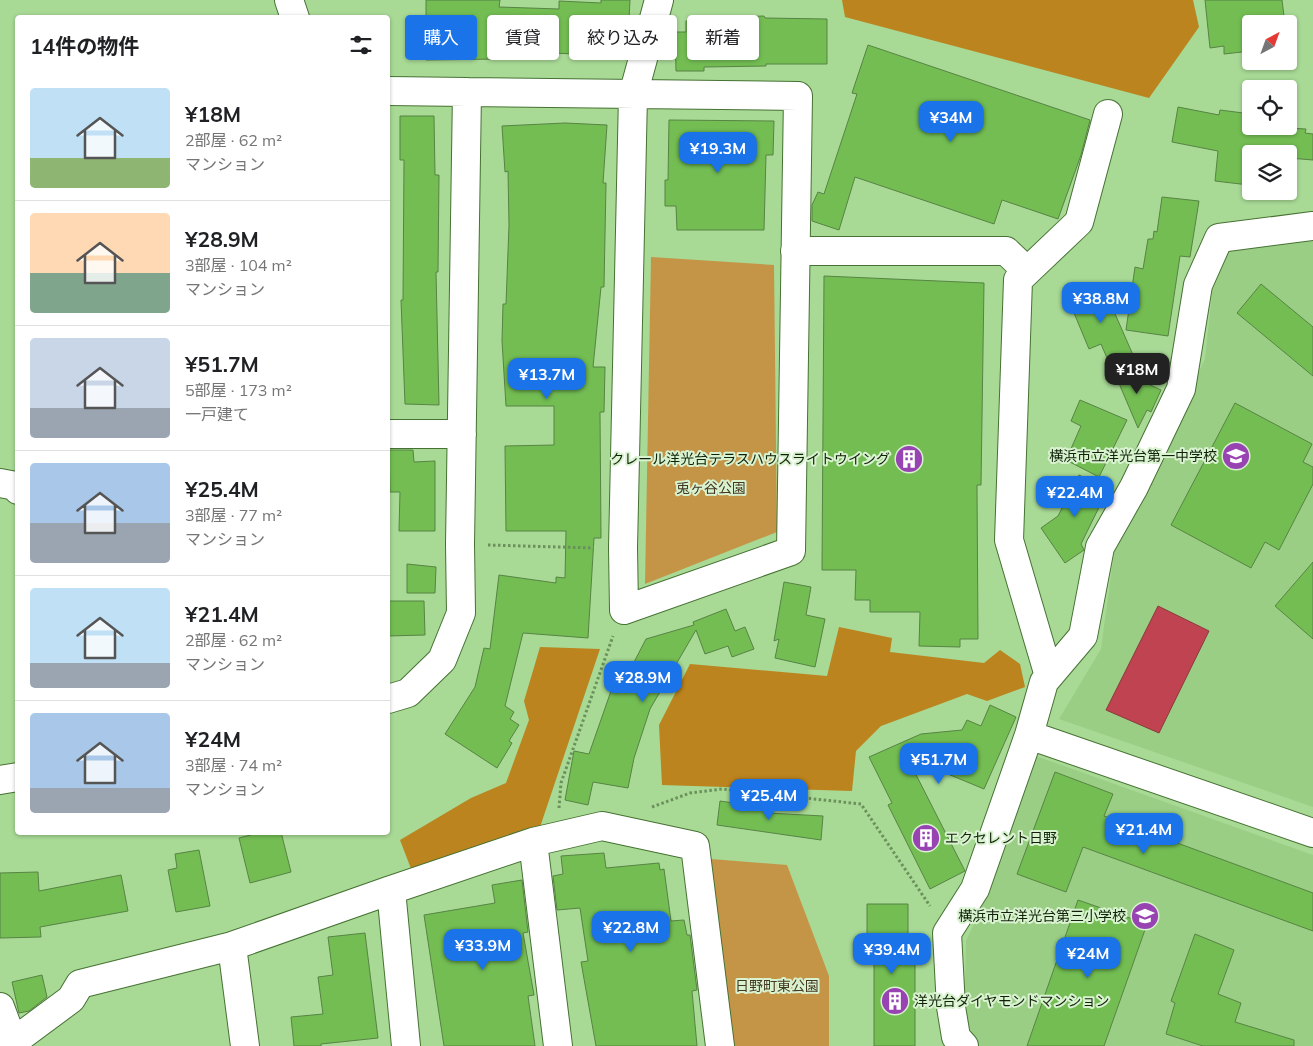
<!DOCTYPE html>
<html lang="ja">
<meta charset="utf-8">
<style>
:root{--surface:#fff;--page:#f6f6f6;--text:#202124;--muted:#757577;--line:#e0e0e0;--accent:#1a73e8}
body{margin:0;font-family:Mulish,"Noto Sans JP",sans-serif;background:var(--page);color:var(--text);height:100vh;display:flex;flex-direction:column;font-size:19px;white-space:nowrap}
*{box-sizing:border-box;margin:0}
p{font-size:16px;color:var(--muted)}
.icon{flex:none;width:28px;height:28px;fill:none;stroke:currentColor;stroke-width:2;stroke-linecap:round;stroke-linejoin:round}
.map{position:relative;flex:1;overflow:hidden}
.side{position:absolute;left:15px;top:15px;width:375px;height:820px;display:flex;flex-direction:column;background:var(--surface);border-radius:5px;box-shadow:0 1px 4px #0004}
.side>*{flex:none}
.banner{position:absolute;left:405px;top:15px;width:475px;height:45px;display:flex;gap:10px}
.needle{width:32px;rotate:41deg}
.controls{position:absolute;left:1242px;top:15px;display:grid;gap:10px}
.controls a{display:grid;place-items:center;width:55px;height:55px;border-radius:5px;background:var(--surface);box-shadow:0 1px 4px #0004;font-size:25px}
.price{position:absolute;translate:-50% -42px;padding:0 11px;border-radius:10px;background:var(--accent);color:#fff;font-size:16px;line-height:32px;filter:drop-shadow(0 1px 2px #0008)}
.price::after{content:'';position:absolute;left:50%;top:30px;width:15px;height:11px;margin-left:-8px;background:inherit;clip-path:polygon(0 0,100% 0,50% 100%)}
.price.on{background:#222;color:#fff}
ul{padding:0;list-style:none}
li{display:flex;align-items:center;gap:15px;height:125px;padding:0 15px}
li+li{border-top:1px solid var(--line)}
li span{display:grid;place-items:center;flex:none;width:140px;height:100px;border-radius:5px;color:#555}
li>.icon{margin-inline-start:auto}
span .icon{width:60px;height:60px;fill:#fffc;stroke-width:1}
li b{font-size:21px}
h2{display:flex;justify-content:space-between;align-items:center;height:60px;padding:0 15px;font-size:21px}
.chip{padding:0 18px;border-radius:5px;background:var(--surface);box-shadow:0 1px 4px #0004;font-size:18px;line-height:45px}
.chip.on{background:var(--accent);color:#fff}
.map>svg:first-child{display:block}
.built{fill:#9ace85}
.green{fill:#c59547}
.forest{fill:#bb841e}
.water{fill:#c04352;stroke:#8b393c}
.building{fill:#73bd53;stroke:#578444}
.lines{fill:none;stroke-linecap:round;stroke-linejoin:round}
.minor-casing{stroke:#467233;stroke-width:30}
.path{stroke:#6b905c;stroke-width:3;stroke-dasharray:2.5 2.5;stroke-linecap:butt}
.minor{stroke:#fff;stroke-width:28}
.labels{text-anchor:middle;stroke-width:4;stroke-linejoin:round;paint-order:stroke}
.poi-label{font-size:14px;fill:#102308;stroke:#d9f2d0;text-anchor:end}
.park-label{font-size:14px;fill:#453823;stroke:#d9f2d0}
</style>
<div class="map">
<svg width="1313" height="1046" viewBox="0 0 1313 1046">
<rect width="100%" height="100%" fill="#a8d995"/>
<path class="built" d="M 1313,239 L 1313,807 L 1059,719 L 1101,649 L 1114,553 L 1205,359 L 1213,285 L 1231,248 Z
M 1036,756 L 1313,855 L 1313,1046 L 978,1046 L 964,1032 L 966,941 L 989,891 Z"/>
<path class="green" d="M 651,257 L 774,265 L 777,532 L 645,584 Z
M 711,859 L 787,865 L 829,976 L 829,1046 L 732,1046 Z"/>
<path class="forest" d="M 842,0 L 1193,0 L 1199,27 L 1149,98 L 845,17 Z
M 839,627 L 892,638 L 890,652 L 984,663 L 1000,650 L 1020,664 L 1025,687 L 987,701 L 967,694 L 881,726 L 856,751 L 852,791 L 662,785 L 659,725 L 690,664 L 827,676 Z
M 540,647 L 600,649 L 539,830 L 413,874 L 400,840 L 471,798 L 506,783 L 529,720 L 524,701 Z"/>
<path class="water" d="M 1158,606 L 1209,631 L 1159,733 L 1106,710 Z"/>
<path class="building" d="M 426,0 L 500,0 L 499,7 L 559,9 L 559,1 L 601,3 L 601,0 L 630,0 L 627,56 L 499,51 L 499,59 L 426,60 Z
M 1205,0 L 1282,0 L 1285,24 L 1251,24 L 1251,51 L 1224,54 L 1224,46 L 1210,48 Z
M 764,16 L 765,18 L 827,19 L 827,64 L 766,64 L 766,66 L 704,67 L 704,71 L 676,71 L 675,32 L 686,32 L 686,21 L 701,20 L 701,18 Z
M 868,45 L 1090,120 L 1081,155 L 1058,219 L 1002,200 L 994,224 L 855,177 L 839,230 L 812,221 L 812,205 L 818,192 L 824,194 L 857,94 L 852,93 Z
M 1178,107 L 1219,115 L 1220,110 L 1251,114 L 1251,126 L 1306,129 L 1305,133 L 1313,134 L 1313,160 L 1289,158 L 1289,154 L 1251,154 L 1249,185 L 1215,181 L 1218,151 L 1172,142 Z
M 400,116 L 434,116 L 435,175 L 439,175 L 438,272 L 436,272 L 439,405 L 405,404 L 401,300 L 403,300 L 404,160 L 400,160 Z
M 669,120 L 774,121 L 773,155 L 766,155 L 764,230 L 677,230 L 676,206 L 665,206 L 665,180 L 668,180 Z
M 565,123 L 607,125 L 603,183 L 606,183 L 604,287 L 601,287 L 593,367 L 605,367 L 604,412 L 600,412 L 601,538 L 594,538 L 588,638 L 523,633 L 505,706 L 514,712 L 510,719 L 519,725 L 509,741 L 512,743 L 497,768 L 445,734 L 475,687 L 484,648 L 490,649 L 499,575 L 556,583 L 556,577 L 565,578 L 566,531 L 506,531 L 505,446 L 554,445 L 554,406 L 506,406 L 502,341 L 503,304 L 506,304 L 509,225 L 508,171 L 505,172 L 502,126 Z
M 1162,197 L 1199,201 L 1190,257 L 1180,256 L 1168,336 L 1126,330 L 1135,267 L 1143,269 L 1148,239 L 1153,239 L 1154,231 L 1157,232 Z
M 824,276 L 984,283 L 981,485 L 977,485 L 978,639 L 960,639 L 960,647 L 919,646 L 920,612 L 870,612 L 870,600 L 855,600 L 856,570 L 822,570 Z
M 1102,284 L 1133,355 L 1110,365 L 1101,344 L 1089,349 L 1074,313 L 1078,312 L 1071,297 Z
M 1261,284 L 1313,327 L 1313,376 L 1237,313 Z
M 1112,367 L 1161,390 L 1151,412 L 1147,410 L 1138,428 Z
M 1080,400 L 1127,420 L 1099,477 L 1066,460 L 1081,426 L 1071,421 Z
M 1235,403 L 1312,444 L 1303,462 L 1313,467 L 1313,484 L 1279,550 L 1265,542 L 1251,568 L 1171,525 Z
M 389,450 L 413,450 L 414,462 L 435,461 L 435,531 L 399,531 L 400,492 L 390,492 Z
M 1079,475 L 1108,489 L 1081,544 L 1084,550 L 1065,563 L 1041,528 L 1058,516 Z
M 1313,562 L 1313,639 L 1275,606 Z
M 407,564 L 436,567 L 435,593 L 407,593 Z
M 784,582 L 811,587 L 806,615 L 825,619 L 815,667 L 775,658 L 779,639 L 774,641 Z
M 388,601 L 424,601 L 425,635 L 388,636 Z
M 726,609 L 735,631 L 745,627 L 754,649 L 732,657 L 728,646 L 705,654 L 696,630 L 650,709 L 634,758 L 628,788 L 593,782 L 588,805 L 565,800 L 574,751 L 589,754 L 611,691 L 618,693 L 646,639 L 694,625 L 693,622 Z
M 990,705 L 1016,717 L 984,789 L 907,757 L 965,871 L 930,889 L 888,805 L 892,803 L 869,757 L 921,734 L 962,730 L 967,720 L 981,726 Z
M 1055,772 L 1113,794 L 1104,816 L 1313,893 L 1313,931 L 1083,847 L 1066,892 L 1017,874 Z
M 720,801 L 769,808 L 768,813 L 823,816 L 821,840 L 717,825 Z
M 262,832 L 281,832 L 291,872 L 250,883 L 239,838 Z
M 199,850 L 210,906 L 176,912 L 168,870 L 177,868 L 175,854 Z
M 604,853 L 606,868 L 659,863 L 660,870 L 664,869 L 671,921 L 684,920 L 687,935 L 690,935 L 697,990 L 692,991 L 697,1046 L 596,1046 L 581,962 L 588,961 L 580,908 L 557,910 L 553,876 L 563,874 L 561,856 Z
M 38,872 L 39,891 L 121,875 L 128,911 L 40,927 L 41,937 L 0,938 L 0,873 Z
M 522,880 L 528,932 L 523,933 L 534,995 L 528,996 L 535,1046 L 444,1046 L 424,915 L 495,903 L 492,885 Z
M 1078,900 L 1147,924 L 1104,1046 L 1027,1046 Z
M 867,904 L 908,904 L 908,950 L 915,950 L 915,1046 L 874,1046 L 874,956 L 867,956 Z
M 365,933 L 378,1038 L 321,1044 L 321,1046 L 294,1046 L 291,1017 L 323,1014 L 318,977 L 333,975 L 328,937 Z
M 1195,934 L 1234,950 L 1218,994 L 1241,1003 L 1235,1022 L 1294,1040 L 1294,1046 L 1203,1046 L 1166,1034 L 1175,1003 L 1171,1001 Z
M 42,975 L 47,997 L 29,1011 L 19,1013 L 12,982 Z"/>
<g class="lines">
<defs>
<path id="minor" d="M 289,0 L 295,18
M 388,91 L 467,92 L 460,544 L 461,613 L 442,660 L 408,693 L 388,699
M 467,92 L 798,96 L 791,551 L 624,610 L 623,548 L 633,95 L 659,0
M 795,251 L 1006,251 L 1027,271
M 388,434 L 462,434
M 0,483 L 16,486 L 18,490
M 1049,676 L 1009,540 L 1018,280 L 1079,222 L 1108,114
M 1029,735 L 1313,833
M 0,780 L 18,777
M 533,842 L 602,826 L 695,846 L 720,1046
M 0,1007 L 13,1042 L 71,999 L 80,984 L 232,946
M 245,1046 L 232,946 L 391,890
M 406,1046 L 391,890 L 533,842 L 558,1046
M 964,1046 L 956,1037 L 951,1007 L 947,933 L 975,889 L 1029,735 L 1044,682 L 1083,636 L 1100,547 L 1134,487 L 1181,389 L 1198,285 L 1219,238 L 1313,226"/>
</defs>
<use href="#minor" class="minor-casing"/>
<path class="path" d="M 488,545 L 594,548
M 652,807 L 690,793 L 722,789 L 861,804 L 930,906
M 559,808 L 561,783 L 613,636"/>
<use href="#minor" class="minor"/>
</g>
<defs>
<symbol id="school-disc" viewBox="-11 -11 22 22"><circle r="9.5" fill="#9744b2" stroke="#d9f2d0"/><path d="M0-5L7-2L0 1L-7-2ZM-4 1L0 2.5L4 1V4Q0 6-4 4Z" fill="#fff"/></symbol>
<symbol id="building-disc" viewBox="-11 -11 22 22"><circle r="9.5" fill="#9744b2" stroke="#d9f2d0"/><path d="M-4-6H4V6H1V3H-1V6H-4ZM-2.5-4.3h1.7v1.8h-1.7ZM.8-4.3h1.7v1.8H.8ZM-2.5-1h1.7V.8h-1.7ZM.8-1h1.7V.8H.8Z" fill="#fff"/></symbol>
</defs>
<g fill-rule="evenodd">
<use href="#school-disc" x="1220" y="440" width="32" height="32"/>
<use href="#building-disc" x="893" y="443" width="32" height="32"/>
<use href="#building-disc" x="910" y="822" width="32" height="32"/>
<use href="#school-disc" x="1129" y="900" width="32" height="32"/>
<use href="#building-disc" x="879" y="985" width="32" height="32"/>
</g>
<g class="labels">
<g class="poi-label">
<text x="1217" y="461">横浜市立洋光台第一中学校</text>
<text x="890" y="464">クレール洋光台テラスハウスライトウイング</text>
<text x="945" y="843" text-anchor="start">エクセレント日野</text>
<text x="1126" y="921">横浜市立洋光台第三小学校</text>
<text x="914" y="1006" text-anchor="start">洋光台ダイヤモンドマンション</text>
</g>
<g class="park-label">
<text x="711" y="493">兎ヶ谷公園</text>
<text x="777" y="991">日野町東公園</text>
</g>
</g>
</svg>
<div class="controls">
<a><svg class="needle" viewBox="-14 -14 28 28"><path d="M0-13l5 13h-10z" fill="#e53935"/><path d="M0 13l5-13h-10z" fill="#757577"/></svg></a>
<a><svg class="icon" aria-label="locate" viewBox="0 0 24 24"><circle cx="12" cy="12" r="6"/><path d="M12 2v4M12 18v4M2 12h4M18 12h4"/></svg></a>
<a><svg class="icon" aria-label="layers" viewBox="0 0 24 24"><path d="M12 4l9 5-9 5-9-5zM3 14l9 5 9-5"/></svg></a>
</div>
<b class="price" style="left:951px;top:143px">¥34M</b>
<b class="price" style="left:718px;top:174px">¥19.3M</b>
<b class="price" style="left:1101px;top:324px">¥38.8M</b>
<b class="price on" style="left:1137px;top:395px">¥18M</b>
<b class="price" style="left:547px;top:400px">¥13.7M</b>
<b class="price" style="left:1075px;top:518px">¥22.4M</b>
<b class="price" style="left:643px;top:703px">¥28.9M</b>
<b class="price" style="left:939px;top:785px">¥51.7M</b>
<b class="price" style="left:769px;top:821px">¥25.4M</b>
<b class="price" style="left:1144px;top:855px">¥21.4M</b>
<b class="price" style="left:631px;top:953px">¥22.8M</b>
<b class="price" style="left:483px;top:971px">¥33.9M</b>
<b class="price" style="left:892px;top:975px">¥39.4M</b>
<b class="price" style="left:1088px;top:979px">¥24M</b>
<div class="banner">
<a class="chip on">購入</a>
<a class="chip">賃貸</a>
<a class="chip">絞り込み</a>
<a class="chip">新着</a>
</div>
<section class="side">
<h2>14件の物件<svg class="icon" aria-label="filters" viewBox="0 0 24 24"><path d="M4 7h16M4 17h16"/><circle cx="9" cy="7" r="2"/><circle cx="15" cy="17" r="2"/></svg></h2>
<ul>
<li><span style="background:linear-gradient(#bfe0f5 70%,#8fb573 0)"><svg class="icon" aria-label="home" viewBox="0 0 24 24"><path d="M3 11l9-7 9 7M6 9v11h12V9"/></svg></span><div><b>¥18M</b><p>2部屋 · 62 m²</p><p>マンション</p></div></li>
<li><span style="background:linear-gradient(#ffd9b3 60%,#7fa58c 0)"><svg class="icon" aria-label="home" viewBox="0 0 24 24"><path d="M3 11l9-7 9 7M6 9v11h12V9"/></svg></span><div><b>¥28.9M</b><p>3部屋 · 104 m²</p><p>マンション</p></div></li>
<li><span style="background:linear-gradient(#c9d6e8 70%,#9aa5b1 0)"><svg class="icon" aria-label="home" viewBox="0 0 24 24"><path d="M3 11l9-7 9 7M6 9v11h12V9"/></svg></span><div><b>¥51.7M</b><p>5部屋 · 173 m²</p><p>一戸建て</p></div></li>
<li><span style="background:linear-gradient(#a9c7e8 60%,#9aa5b1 0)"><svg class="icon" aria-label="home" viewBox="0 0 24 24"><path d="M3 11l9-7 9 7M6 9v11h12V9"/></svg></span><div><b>¥25.4M</b><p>3部屋 · 77 m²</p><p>マンション</p></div></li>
<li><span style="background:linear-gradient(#bfe0f5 75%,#9aa5b1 0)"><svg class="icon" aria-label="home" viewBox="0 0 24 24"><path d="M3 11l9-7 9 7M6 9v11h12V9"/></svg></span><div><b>¥21.4M</b><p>2部屋 · 62 m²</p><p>マンション</p></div></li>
<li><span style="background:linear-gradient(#a9c7e8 75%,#9aa5b1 0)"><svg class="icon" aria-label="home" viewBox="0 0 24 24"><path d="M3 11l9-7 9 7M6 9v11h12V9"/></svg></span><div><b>¥24M</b><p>3部屋 · 74 m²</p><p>マンション</p></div></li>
</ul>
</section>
</div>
